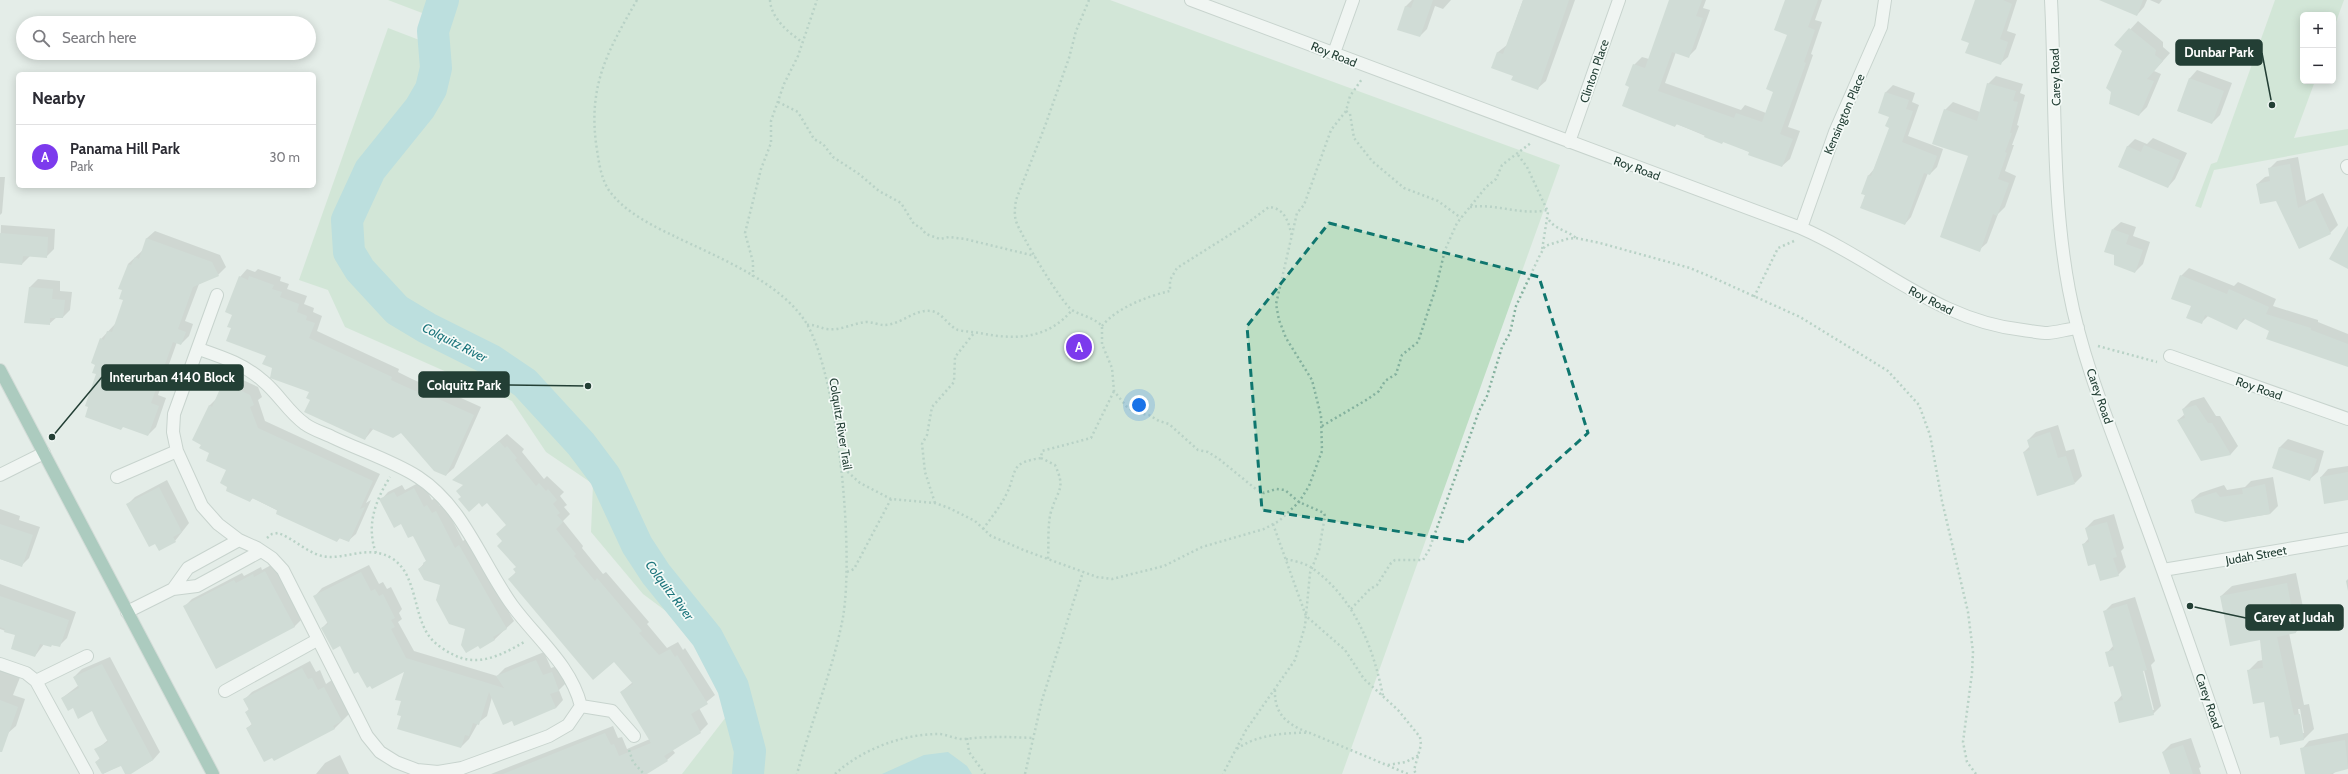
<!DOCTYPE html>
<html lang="en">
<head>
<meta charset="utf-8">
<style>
  :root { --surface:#fff; --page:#f7f7f7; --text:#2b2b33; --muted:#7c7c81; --line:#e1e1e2; --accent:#7c3aed }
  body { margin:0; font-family:Cabin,sans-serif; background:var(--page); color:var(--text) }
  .controls { position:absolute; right:12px; top:12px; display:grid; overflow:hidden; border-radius:6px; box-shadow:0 2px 10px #0003 }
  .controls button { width:36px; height:36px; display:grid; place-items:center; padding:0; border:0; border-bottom:1px solid var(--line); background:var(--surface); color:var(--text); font:20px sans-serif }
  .you { position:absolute; left:1139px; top:405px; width:14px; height:14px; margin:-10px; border:3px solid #fff; border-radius:50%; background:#1a73e8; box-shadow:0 0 0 6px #1a73e833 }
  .badge { display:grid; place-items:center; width:26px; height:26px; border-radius:50%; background:var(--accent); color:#fff; font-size:13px; font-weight:700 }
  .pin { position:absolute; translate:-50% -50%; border:2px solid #fff; box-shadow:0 1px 4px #0006 }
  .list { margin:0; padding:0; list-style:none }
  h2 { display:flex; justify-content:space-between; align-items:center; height:52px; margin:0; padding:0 16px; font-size:17px }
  h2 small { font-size:13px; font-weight:400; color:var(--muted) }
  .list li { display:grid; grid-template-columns:26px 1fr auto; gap:12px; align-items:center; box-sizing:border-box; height:64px; padding:0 16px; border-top:1px solid var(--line) }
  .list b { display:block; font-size:15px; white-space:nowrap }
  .list p { margin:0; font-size:13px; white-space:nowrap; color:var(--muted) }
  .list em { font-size:13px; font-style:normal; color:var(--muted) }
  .icon { flex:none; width:22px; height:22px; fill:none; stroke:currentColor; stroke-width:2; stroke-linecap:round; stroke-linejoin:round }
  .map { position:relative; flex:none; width:2348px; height:774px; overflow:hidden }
  .search { position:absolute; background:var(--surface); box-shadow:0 2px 10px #0003; left:16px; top:16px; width:300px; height:44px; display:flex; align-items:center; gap:10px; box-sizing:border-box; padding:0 14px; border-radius:22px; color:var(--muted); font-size:15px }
  .panel { position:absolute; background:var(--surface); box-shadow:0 2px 10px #0003; left:16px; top:72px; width:300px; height:116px; border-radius:6px }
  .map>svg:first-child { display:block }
  .green { fill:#bddec3 }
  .water { fill:#8cced2 }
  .shadow { fill:#0003; fill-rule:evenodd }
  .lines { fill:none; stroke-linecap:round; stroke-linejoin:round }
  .river { stroke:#8cced2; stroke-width:32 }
  .building { fill:#b9c8c1 }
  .minor-casing { stroke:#a6b5af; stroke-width:14 }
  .major-casing { stroke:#c1c9c6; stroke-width:14 }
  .path { stroke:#84b19e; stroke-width:2.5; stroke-dasharray:2 3; stroke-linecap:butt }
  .minor { stroke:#fff; stroke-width:12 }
  .major { stroke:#68a38e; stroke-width:12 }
  .marked { fill:none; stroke:#0f766e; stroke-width:3; stroke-dasharray:8 5; stroke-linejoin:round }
  .labels { text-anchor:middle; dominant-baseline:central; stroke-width:3.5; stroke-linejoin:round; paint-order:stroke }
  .street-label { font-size:12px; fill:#233f35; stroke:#f4faf7 }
  .water-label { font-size:13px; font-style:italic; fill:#1c757c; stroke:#f4faf7 }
  .leader { fill:none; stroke:#233f35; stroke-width:1.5 }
  .callout-dot { fill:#233f35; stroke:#f4faf7; stroke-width:1.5 }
  .callout { fill:#233f35; stroke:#233f35; stroke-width:1.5 }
  .callout-label { font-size:13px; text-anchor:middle; font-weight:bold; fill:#fff }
</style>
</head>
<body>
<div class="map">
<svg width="2348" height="774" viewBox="0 0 2348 774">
  <rect width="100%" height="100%" fill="#e4ede8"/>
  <path class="green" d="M388,0H1110L1560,165L1342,774H682L736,704L690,629L643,594L591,532L593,484L546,452L512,401L345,327L328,290L299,280L388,28L435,46L434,35L438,19Z
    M2275,0H2344L2333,30V15H2303V81H2315L2294,138L2348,129V145L2214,170L2201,208L2195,206L2211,164L2217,162Z"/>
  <path class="water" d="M948,752L967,766L972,774H882L924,755Z"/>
  <path class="shadow" d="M1412,0H1451L1443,9L1435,6L1427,29L1420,36L1398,29L1406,6Z
    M1523,0H1575L1546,81L1538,88L1514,75L1493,68L1498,52L1507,45Z
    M1670,0H1706L1703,8L1710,10L1696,49L1688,57L1676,52L1665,83L1741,110L1745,105L1766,113L1774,91L1788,34L1786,0H1822L1815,20L1822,22L1811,54L1813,55L1788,127L1800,131L1790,159L1782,166L1724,141L1722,143L1677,124L1675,126L1630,86L1634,65L1642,57L1649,59Z
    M1978,0H2017L2007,31L2016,34L2008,57L2000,64L1970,42Z
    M2115,0H2147L2144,7L2137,15Z
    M2150,0H2162L2159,4Z
    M2138,21L2163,42V47L2170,53L2154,71L2161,74L2147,107L2139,115L2112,92L2123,51L2116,45Z
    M2197,70L2232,83L2220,115L2212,123L2178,111L2190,78Z
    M1996,76L2023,84L2020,93L2025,95L2017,125L2019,126L2012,145H2014L2005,171L2016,176L2005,207L1998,214L1987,243L1979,250L1969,156L1945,110L1953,102L1980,112L1988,84Z
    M1893,85L1915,93L1912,102L1919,105L1908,136L1943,149L1937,167L1930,174L1928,173L1911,217L1905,224L1862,193L1869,175L1874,169L1890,127V116L1879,112L1886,92Z
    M2153,138L2187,153L2175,179L2168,187L2127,147L2135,139L2147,144Z
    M2298,157L2306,201L2323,193L2338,225L2330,233L2299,248L2277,200L2257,184L2265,177L2270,176L2269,169L2277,161Z
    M0,177H5L2,213L0,215Z
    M2121,222L2136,227L2133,236L2150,242L2143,264L2135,272L2113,229Z
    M1,225L55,229L54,249L46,257L30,256L22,264L0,262Z
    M155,231L220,255L226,267L218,275L199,284L185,321L193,324L189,336L181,344L177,342L158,395L166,398L156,427L148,435L124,426L97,374L96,364L101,339L116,323L125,300L128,264L143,250L147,238Z
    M2189,268L2234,286L2238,282L2276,299L2273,306L2318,320V322L2348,334V366L2246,318L2237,328L2209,315L2201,323L2192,306L2181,276Z
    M247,269L255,272L258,269L281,277L280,281L289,284L287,289L307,296L304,304L314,308L313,312L322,316L317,331L399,369L398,372L412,379L428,386L430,384L481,407L454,468L446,475L401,431L374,428L365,439L311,399L310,391L274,367L267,355L232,328L240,277Z
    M38,279L60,281V291L72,292L70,310L63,317H57L49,324L25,322L30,287Z
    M232,375L258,387L262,397L258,400L265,421L380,474L366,503L371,500L356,534L348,541L340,538L337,541L253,498L250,501L229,487L227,470L211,453L209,406L216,399L224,383Z
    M2204,397L2216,416H2220L2238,446L2231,454L2202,460L2178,420L2185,414L2183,409L2191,401Z
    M2058,425L2066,451L2074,449L2082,476L2075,483L2024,452L2030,446L2028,440L2036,432Z
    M507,434L524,449L522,452L544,479L547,476L564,492L560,496L567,505L564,507L570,514L563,521L583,546L582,548L603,574L606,572L649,622L647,624L667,648L678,642L683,650L685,648L715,695L699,708L708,724L700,732L672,749L675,753L667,760L645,774H491L613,726L618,738L622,737L627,749L650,739L621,692L633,682L614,661L509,579L516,572L517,567L504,541L507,524L487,501L479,502L462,497L464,484L454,480Z
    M2288,439L2324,451L2318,472L2310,479L2273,468L2280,447Z
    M2348,466V499L2321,477L2328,469Z
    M2273,477L2278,506L2270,514L2225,521L2192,500L2200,493L2224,485L2227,490L2245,487L2251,481Z
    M167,480L189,523L175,541L128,504L135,497Z
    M422,481L432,500L435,498L440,506L444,504L463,541L467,538L514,621L494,640L467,628L441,584L419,569L427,560L413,535L381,500L388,492L402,485L405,490Z
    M0,509L20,516L19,520L40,527L29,558L21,566L0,559Z
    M2114,514L2124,548L2121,551L2126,567L2118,575L2096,562L2083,545L2089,538L2086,528L2094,520Z
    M273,564L302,619L294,627L184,607L192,599L242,573L244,576L261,567L262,570Z
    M369,565L379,584L383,582L387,589L391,587L402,609L399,613L402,619L398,622L414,651L497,676L505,668L544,652L551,668L560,665L567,682L559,690L563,700L556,708L513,720L492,697L487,716L478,723L469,739L461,747L403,715L405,670L359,671L340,645L322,628L328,622L315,596L322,588Z
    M2296,573L2306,622L2296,632L2289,633L2304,705L2309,704L2314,729L2304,739L2281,744L2265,701L2248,671L2258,661L2263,660L2261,639L2221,596L2232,586ZM2298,709H2300L2304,733H2302Z
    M2348,579V591L2346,581Z
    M0,584L76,612L67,638L59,646L44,644L35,656L17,635L0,629Z
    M2135,597L2155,661L2151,665L2161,706L2153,714L2115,703L2122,695L2114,665L2107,653L2114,645L2104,612L2112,604ZM2141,666H2143L2154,710H2151Z
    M110,657L160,752L153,760L129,774H126L121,765L103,774L96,762L100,758L96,750L108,740L92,710L73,707L62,698L79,685L74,677L82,669Z
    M310,661L316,672L320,670L326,684L332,680L350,713L334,729L247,728L252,724L246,712L249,709L244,700L252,692Z
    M0,668L21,675L13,695L25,699L16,726L8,733L0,731Z
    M2348,733V768L2337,770L2333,774H2311L2302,749L2309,741Z
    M2191,738L2201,767L2199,768L2201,774H2171L2163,752L2171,744Z
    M340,755L349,774H316L325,763Z"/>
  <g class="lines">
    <path class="river" d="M443,0L433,31L436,68L431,89L420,108L370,170L347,220L349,252L360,270L397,310L427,328L491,360L525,383L581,444L605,476L637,545L656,574L707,637L733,687L750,751L748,774"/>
  </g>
  <path class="building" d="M1414,0H1433L1420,37L1397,30L1405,6L1411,8Z
    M1523,0H1569L1538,90L1511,80L1513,76L1491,68L1497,52L1503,54Z
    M1669,0H1702L1696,16L1703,18L1689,58L1672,52L1658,91L1734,118L1736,113L1762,122L1773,92L1766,89L1787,35L1774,30L1785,0H1818L1808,27L1815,30L1804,62L1806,63L1780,134L1793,139L1782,167L1748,155L1749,152L1723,142L1722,144L1704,137L1705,135L1676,124L1675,127L1622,106L1629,87L1625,85L1633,64L1645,68Z
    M1975,0H2003L2012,4L2000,39L2008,42L2001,65L1965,53L1969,43L1961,40Z
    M2099,0H2143L2137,16Z
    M2129,28L2156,50L2155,55L2163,61L2147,79L2154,81L2139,116L2109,104L2111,92L2106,88L2122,51L2114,45Z
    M2189,78L2224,91L2212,124L2177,111Z
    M1987,83L2016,91L2013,101L2018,102L2010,133H2012L2005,152L2007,153L1998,179L2009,183L1997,216L1993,214L1980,252L1940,237L1968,156L1932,144L1944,109L1977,121Z
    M1885,92L1909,100L1906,109L1913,111L1902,142L1937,156L1930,175L1924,173L1905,225L1860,208L1865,195L1861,194L1868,175L1871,176L1889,128L1885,126L1889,117L1878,113Z
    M2144,145L2180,160L2168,188L2118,167L2127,146L2141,152Z
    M2290,164L2298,208L2315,200L2331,234L2299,249L2276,201L2260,204L2256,184L2270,181L2268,168Z
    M2348,226V269L2329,259Z
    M2112,229L2129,235L2126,244L2143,250L2135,273L2114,265V255L2104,252Z
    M0,233L48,237L47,258L23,256L22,265L0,263Z
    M146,238L212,262L219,276L193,287L178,329L186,332L181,345L173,342L151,403L159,406L148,436L123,427L121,430L85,417L88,407L85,406L96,374L92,373L95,365L91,363L100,338L104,340L107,331L112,332L123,300L119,299L122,290L118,289L128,264L131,265L135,257L139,259Z
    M2180,275L2227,294L2229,289L2269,307L2266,314L2311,328V330L2348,344V367L2266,339L2269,331L2243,318L2237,330L2205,315L2202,324L2186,318L2191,306L2171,299Z
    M239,276L248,280L249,276L274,285L272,289L282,292L280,297L299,304L297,312L307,316L306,320L315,323L309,338L392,377L391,380L404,386L420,393L421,391L474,415L446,476L434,471L401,433L393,438L370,428L365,440L304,412L310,400L306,398L309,392L270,378L272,368L262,364L266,356L226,341L231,328L227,327L232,315L225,312Z
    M29,287L53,289L52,299L65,300L63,318H50V325L24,323Z
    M223,382L250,395L254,405L250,407L258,428L373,481L360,509L365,507L349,542L339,538L337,542L276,514L277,510L252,498L250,502L226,491L227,487L220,483L226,470L206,461L209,453L199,448L201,445L192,440L209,405L212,407Z
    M2196,405L2208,423H2212L2231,455L2201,461L2177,420L2185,418L2182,409Z
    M2050,432L2058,458L2066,456L2075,484L2037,496L2023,452L2030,450L2027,440Z
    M499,441L505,448L507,446L517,458L515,460L536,486L539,483L546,491L548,489L557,500L553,504L560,513L557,515L563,522L556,529L576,554L574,556L595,581L597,578L642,631L639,633L659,655L670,649L675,657L677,655L708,704L691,714L701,733L664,756L668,761L647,774H503L605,733L611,745L614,744L619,756L651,743L620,692L633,684L614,662L593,680L508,579L516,573L513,569L516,567L497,546L502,541L496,534L506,525L487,503L482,507L479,503L469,512L458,499L461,497L456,491L463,485L452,480Z
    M2279,447L2317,459L2310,481L2272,468Z
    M2348,472V500L2324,504L2320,477Z
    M2265,484L2270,514L2225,522L2195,513L2191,500L2216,492L2220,497L2243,494L2242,489Z
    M159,487L182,532L173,537L176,542L159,551L155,544L149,547L126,504Z
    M414,488L424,507L427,505L432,513L436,511L455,548L459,545L507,629L493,637L495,640L480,649L478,646L466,653L461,645L465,629L449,624L436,600L440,585L424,580L418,569L424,565L423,563L426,561L413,536L408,538L401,524L394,528L379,499L394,492L397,497Z
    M2107,522L2117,557L2113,558L2119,576L2100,581L2095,564L2088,566L2082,544L2089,542L2085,528Z
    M0,524L33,535L22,567L0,559Z
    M265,571L295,627L216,669L183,606L234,580L236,583L253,574L254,577Z
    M361,572L371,591L375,589L379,596L383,594L395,618L391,620L395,627L391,629L406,658L504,688L496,676L536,660L543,675L552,672L559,691L550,694L556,708L514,726L512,721L503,725L489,692L479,725L473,723L469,736L465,735L461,748L397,729L401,716L397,715L401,701L395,700L404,672L372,689L370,686L367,688L358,672L354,674L340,646L333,650L321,628L328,624L313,596Z
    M2287,583L2296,633L2277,637L2294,715L2300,714L2304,740L2280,745L2279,736L2270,738L2264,702L2253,704L2247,670L2263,668L2260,640L2230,646L2220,596Z
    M0,596L69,620L60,647L52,645L51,647L40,644L35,657L11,649L15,635L4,632L5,629L0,627Z
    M2127,604L2147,670L2143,671L2154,715L2119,723L2114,702L2123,700L2113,666L2109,667L2105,652L2114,650L2103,611Z
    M102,664L153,760L131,774H125L121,766L102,774L95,762L100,759L94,749L108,742L98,724L92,711L78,719L73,708L68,711L61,698L79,688L73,677Z
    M302,668L308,679L312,678L318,690L324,687L342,721L333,726L335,729L274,761L272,758L264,762L246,728L252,725L245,712L249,710L243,699Z
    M0,700L18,707L2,752H0Z
    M2345,740L2348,769L2329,774H2305L2300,748Z
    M2183,745L2193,774H2170L2162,752Z"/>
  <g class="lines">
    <defs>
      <path id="minor" d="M1191,0L1801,228C1878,261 1937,321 2023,330C2031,331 2040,333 2048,333C2058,332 2068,329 2078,328
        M2051,0C2056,96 2051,195 2069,290C2083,365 2114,436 2140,508C2173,596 2203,685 2234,774
        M1334,53L1353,0
        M1569,142L1619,0
        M2347,166L2348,168
        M1801,228L1835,132L1881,27L1885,0
        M217,295L174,414L173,432L177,451L202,506L218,524L239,540L257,548L272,558L283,570L367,736L380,752L396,762L417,770L438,772L462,768L549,736L568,725L581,706
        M199,349C222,357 244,364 263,381C279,394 288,412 305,424C313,430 324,433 332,437C359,450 393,461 418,477C464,507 481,562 512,605C536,638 571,665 581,706
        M2170,356L2348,419
        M0,475L44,453
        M117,477L177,451
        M2163,570L2348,539
        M173,589L188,568L239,540
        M127,612L173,589L197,586L261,551
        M0,664L26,673L36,681L87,774
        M36,681L87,656
        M225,691L317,640
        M581,706L612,711L634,736"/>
      <path id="major" d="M0,370L213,774"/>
    </defs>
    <use href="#minor" class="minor-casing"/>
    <use href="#major" class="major-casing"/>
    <path class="path" d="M637,0C607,52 587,87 597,150C599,163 601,177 608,189C623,211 651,225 674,236C717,257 784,283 808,326C839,383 854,553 843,617C833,671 811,721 797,774
      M770,0C771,18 788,32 802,42
      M1089,0L1076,31L1069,58L1045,126L1016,200C1015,207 1014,214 1016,221C1020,234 1062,304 1072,310C1082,316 1093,317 1102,326V344L1112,368L1114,391L1126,406L1134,412L1149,415L1159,421L1169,424L1198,450L1208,452L1219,459L1257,490L1264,493L1276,489L1285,490L1299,502L1324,513L1325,516L1319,550L1310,573L1305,626L1295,660L1246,730L1223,774
      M778,102L798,112L814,139L823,144L833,157L859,174L879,191L901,203L914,224L921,228L926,234L940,239L949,237L965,239L1035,256
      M1346,111L1350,114L1354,138L1372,161L1404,188L1438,201L1461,218
      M1518,155L1527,167L1548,212L1542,250
      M1470,207C1496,203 1522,216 1547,210
      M1549,220C1556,230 1567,230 1576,238
      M753,277V262L745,233L761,169L771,143V121L784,84L798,56L817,0
      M1754,297L1778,248L1794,241
      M807,325C815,324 819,328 827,329C840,331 854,323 866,322C873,322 879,325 884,325C901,325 914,309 931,311C942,312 948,326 958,330C967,332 976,332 985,334C1018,340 1049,338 1072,310
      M1102,326C1116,308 1148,296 1170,291V280L1177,268L1242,227L1269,207C1285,208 1289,223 1292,237
      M2098,346L2157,362
      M1322,426L1368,399L1379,391L1385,381L1396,374L1402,355L1418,342L1436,287L1445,250L1457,223L1486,187L1496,179L1502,165L1532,142
      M1041,458L1055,465C1066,489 1058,489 1052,509C1047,521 1049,545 1048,559
      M840,465L860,483L891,499L935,503L949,508L975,521L991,536L1026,551L1097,577L1112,579L1164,566L1202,547L1264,529L1279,521L1299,502L1309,486L1322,451L1321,416L1312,380L1286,338L1279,320L1276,304L1297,213L1304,205L1331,130L1346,111L1350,96L1362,79
      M935,503L925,472L922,444L927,435L932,407L954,382L955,357L974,333
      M1273,524L1306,616L1345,650L1364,679L1398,710L1420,737L1421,745L1414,770L1416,774
      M983,529C991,518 1000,507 1006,495C1018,471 1008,463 1041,458L1042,451L1091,438L1114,391
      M267,538L272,534L278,533C293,538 306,552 322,556C346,561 368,543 393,559C417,575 413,614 429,636C435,644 444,650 452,654C477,668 502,655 524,642
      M376,553C366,526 375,501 390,477
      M1286,559C1294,561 1305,563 1312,568C1354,598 1373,646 1383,696
      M847,572L854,569L891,499
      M1351,609L1370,589L1377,585L1391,563L1395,560H1423L1429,550L1479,411L1487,396L1502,347L1510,333L1516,306L1539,257L1545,246L1567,239L1576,238L1600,243L1690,268L1716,279L1800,317L1888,371L1919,405L1930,435L1942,501L1968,612L1973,652L1972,673L1963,742L1967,762L1976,774
      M1275,690C1274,714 1287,724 1307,732
      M967,738L969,752L985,774
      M1237,749C1255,735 1288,732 1310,733L1408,774
      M629,750L633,762L644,774
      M1388,765L1406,762L1419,755
      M835,774C861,750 902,734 938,734C947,734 956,740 965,739C988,736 1010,737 1034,738
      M1025,774L1042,700L1083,572"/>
    <use href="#minor" class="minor"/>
    <use href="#major" class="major"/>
  </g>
  <path d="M0 0H2348V774H0ZM1329,223L1539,277L1588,433L1466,542L1262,510L1247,326Z" fill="#e4ede8" fill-opacity=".55" fill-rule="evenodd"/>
  <path class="marked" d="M1329,223L1539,277L1588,433L1466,542L1262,510L1247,326Z"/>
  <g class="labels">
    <g class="street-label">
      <text transform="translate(1334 54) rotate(22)">Roy Road</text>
      <text transform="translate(1594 71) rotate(-71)">Clinton Place</text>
      <text transform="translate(2055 77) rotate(-92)">Carey Road</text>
      <text transform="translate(1844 114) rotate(-67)">Kensington Place</text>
      <text transform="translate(1637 168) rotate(20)">Roy Road</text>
      <text transform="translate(1931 300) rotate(27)">Roy Road</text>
      <text transform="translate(2259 388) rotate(19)">Roy Road</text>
      <text transform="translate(2100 396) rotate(71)">Carey Road</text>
      <text transform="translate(841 424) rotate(81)">Colquitz River Trail</text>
      <text transform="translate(2256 555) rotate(-10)">Judah Street</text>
      <text transform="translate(2209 701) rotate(71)">Carey Road</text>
    </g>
    <g class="water-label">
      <text transform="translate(455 342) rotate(27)">Colquitz River</text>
      <text transform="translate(670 590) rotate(53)">Colquitz River</text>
    </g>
  </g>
  <path class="leader" d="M2272 105L2262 53M52 437L102 377M588 386L509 385M2190 606L2246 618"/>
  <g class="callout-dot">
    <circle cx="2272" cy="105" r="4"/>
    <circle cx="52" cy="437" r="4"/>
    <circle cx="588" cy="386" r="4"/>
    <circle cx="2190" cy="606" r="4"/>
  </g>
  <g class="callout">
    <rect x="2176" y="40" width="86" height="25" rx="4"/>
    <rect x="102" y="365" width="141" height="25" rx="4"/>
    <rect x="419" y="372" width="90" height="25" rx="4"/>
    <rect x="2246" y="605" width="97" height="25" rx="4"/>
  </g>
  <g class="callout-label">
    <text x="2219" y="57">Dunbar Park</text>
    <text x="172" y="382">Interurban 4140 Block</text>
    <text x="464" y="390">Colquitz Park</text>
    <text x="2294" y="622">Carey at Judah</text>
  </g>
</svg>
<div class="controls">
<button>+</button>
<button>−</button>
</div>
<div class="you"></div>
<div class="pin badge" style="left:1079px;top:347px">A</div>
<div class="search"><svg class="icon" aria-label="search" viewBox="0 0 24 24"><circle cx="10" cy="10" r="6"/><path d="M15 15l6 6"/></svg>Search here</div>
<section class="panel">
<h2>Nearby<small></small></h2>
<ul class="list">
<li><span class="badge">A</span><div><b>Panama Hill Park</b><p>Park</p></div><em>30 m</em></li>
</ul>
</section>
</div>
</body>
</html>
